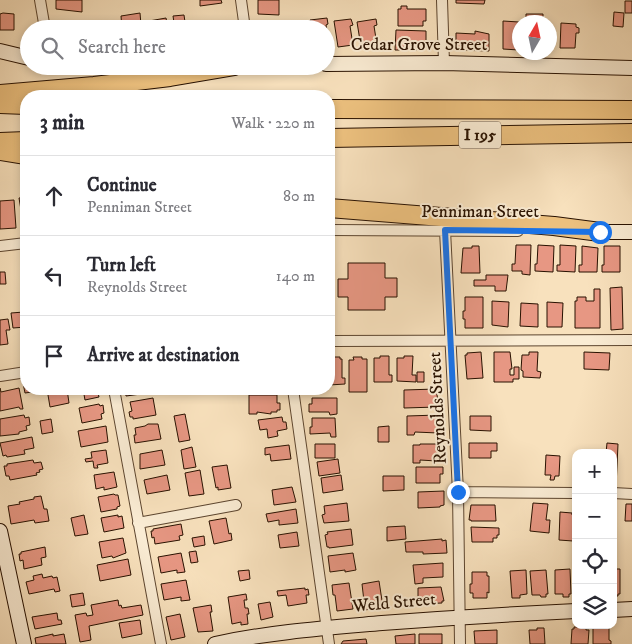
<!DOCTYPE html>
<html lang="en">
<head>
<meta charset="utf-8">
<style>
  :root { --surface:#fff; --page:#f2f2f3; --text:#2b2b33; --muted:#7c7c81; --line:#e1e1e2 }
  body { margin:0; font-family:"IM FELL DW Pica",serif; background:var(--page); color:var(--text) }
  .controls { position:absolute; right:15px; bottom:15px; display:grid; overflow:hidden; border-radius:10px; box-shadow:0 2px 8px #0003 }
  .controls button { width:45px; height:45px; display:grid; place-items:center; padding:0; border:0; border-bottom:1px solid var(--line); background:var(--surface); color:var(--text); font:25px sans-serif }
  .compass { position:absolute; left:512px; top:15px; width:45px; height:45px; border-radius:50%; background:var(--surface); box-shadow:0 2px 8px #0003; rotate:9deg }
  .stop { position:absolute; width:15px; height:15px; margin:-11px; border:4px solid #1a73e8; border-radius:50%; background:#fff }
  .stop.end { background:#1a73e8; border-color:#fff; box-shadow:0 1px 5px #0008 }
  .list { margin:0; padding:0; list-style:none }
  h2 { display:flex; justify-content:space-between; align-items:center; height:65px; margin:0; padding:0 20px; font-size:21px }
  h2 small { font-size:16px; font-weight:400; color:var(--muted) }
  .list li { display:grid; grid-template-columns:32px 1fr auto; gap:15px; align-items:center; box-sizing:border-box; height:80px; padding:0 20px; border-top:1px solid var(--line) }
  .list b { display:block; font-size:19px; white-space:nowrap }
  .list p { margin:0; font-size:16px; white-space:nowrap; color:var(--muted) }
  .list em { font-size:16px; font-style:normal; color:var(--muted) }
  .icon { flex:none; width:28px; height:28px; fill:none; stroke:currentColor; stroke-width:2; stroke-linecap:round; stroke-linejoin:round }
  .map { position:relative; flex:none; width:632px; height:644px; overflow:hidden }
  .search { position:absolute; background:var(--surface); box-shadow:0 2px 8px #0003; left:20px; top:20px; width:315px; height:55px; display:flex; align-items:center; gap:12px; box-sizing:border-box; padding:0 18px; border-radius:28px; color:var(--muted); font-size:19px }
  .panel { position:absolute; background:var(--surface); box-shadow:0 2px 8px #0003; left:20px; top:90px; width:315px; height:305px; border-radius:20px }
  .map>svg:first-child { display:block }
  .building { fill:#e79783; stroke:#281100 }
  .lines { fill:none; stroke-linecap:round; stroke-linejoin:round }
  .street-casing { stroke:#5c452f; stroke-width:12 }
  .secondary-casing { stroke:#281100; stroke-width:16 }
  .highway-casing { stroke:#281100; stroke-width:20 }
  .street { stroke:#faecd4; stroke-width:10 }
  .secondary { stroke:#faecd4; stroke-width:14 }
  .highway { stroke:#ecc07e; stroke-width:18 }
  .route { stroke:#1a73e8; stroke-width:6 }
  .labels { text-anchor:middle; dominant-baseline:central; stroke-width:4; stroke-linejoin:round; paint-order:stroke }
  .shield { fill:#faecd4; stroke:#675340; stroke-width:1 }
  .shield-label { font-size:16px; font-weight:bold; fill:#281100 }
  .street-label { font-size:18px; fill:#281100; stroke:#faecd4 }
</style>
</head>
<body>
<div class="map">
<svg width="632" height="644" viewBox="0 0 632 644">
  <rect width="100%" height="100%" fill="#f8e1bd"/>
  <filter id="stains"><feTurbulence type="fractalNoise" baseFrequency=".004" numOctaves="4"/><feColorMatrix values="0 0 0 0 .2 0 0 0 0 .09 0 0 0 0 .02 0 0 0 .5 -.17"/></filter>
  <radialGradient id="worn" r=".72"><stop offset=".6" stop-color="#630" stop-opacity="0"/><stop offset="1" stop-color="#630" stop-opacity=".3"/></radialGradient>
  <path class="building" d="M56,0H82V12L56,9Z
    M200,0H221L222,3L200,6Z
    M258,0H279V15L258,14Z
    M456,0H485L484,4L456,3Z
    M625,1H632V13H625Z
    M401,6H407V9H426V21H423V26H398V9H401Z
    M614,12L624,13L623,27L613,26Z
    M3,13L14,14V30H0V14Z
    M140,13L141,25L138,26L139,29H122L121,16Z
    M526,14H543V22H526Z
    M184,15L186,29H175L173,16Z
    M166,18L168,28L150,29L149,21Z
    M327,18L328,24L326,25L329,44L326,45V29H311L310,20Z
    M351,19L353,25L350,26L353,45L338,47L334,21Z
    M376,19L377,25L374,26L377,45L361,47L357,22Z
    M503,21L519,22V50L503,49Z
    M261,22H275V29H261Z
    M63,23L98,24V29H63Z
    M561,23L576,24V27L579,28V33H576L575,48H560Z
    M396,30L426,31V48H417V50L403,47V50H395Z
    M475,31L489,34V51L456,50V33L475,34Z
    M26,197V227L24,228L19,198Z
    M14,200L16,228L0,229V201Z
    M516,245H531L530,275L522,274V271H512V264H515Z
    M538,245L554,246L553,272L535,271V264H537Z
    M560,245L576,246L575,272L557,271V265H560Z
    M472,246H479L480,273H461L463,248H472Z
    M582,246L598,248L597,272H579V265H582Z
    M604,246H620V272H602V265H604Z
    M348,263H385V278H397V297H385V310H348V297H338V279H348Z
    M0,272H5L6,284H0Z
    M486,275H508L506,291H495V286H474V280H486Z
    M622,287L623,329L611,330L610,288Z
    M594,289H600V328H575V301H577V297H586V301H594Z
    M465,297H483V328H465V319H463V311H465Z
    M492,301L509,302L508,327L492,325Z
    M547,302L563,303L562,327H547Z
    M521,303L538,304V327L520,326Z
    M24,312L26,327L13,328L11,313Z
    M8,319L10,330H6L8,344L0,345V320Z
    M481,352L483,378L467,379L465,355H467V353Z
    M494,352H510L512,369H510V375H514V367H519V379H513V382H494Z
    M529,352H538L537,371L541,372L540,378L523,377V371L521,370L522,355H529Z
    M584,352L610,353L609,370L584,369Z
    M380,356H389V375H392V382H374V358H380Z
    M404,356H413L412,375H416V382L397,381V358H404Z
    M333,357H340V359H342V378H345V384L329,385V359H333Z
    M353,357H362V359H367V392H349V360H354Z
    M417,372H424V382H417Z
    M23,383H26V389H45V390L25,393Z
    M0,388L1,392L19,388L23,409H20L19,407L0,411Z
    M47,389H67L69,403L50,407Z
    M83,389H97L99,397L85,400Z
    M125,389H140L141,394L126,396Z
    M182,389H201L202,391L183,394Z
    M436,389L438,401H437V407L404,408V390Z
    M249,395H277V403H280V410H277V412H271V414L257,412V414H249Z
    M153,398L156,415L133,419V417H130L129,412L132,411L130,402Z
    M312,398H337V414L330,415L329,412H309V404H312Z
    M99,404L100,406L103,405L104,413L101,414L102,419L82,423L79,408Z
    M185,414L190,440L179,442L174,416Z
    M24,415L25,418L29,417L30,425L26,426L27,430L19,432V434L0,436V419Z
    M438,415V424H441V431H438V433L415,432L414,435H407V416Z
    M470,416H491V431L470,430Z
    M282,417L283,422H286L287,429L277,431L278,436L268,438L267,429L260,430L258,420Z
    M312,418H335L336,437H331L330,433L310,434V427H312Z
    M51,419L53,432L42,434L40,421Z
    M148,424H158L161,439L135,443L134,435H136L135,428L145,426Z
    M106,426L108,442L81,447L78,431Z
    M389,426V442H378V427Z
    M32,437L34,448L24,450L25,454L7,457L6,455L3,456L0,443Z
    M469,443H497V451H491V458H469Z
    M607,443L618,444L616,487H613V453H606Z
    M315,444H335V458H315Z
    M420,444H438L439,459H437V461L420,460V463H413V445H420Z
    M289,445L291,459L271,461L270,454L265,455V448Z
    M192,447L196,467L184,469L181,450Z
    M106,450L108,463L97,465L98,468H94L93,461L86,462L85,459L92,458L91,452Z
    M162,450L165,465L140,469V454Z
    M546,455L560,456L559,476H555L554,480H550L551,475H545Z
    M338,459L340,473L319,476L317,462Z
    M33,460L34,463L41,462L43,469L39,470L40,472L36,473L37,475L10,480L9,476H6L4,466H7V464Z
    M227,465L231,488L218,490V487L216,488L212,467Z
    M416,467H443V474H440V483H416Z
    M200,470L204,494L189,496L185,473Z
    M114,472L117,487L104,490V487L96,489L94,475Z
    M167,475L170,490L147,494L144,480Z
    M341,475L343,490L323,493L321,478Z
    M383,476H404V490L383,491Z
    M292,487L296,502L274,505L272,490Z
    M444,491V505L440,506V507L418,508V492Z
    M114,494L115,495H118L120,506L117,507V509L101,512L98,497Z
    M41,496L44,509H47L49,521L35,523L34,520L11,524L8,506L20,504L19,502L34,499V497Z
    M347,503L349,521L324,523L322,515L325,514L324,506Z
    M533,503L548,504L546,520H550L549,533L530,531Z
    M626,504H632V521H625Z
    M471,505H495L496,521H471V520H469Z
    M296,509L298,523L279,525V520L268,522L266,514Z
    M560,512L572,513V515H574L573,541L559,540Z
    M84,515L88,534L75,536L71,518Z
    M118,515V517L122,516L124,528L104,532L101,518Z
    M226,518L229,534L231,533L232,540L214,544L209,521Z
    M181,524L183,535L179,536L180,540L155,544L154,537L152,538L151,531H153V529Z
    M405,526L406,539L387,541V527Z
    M471,527L499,528V535H497V538H493V542H472Z
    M351,529L353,545L329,548V547H327L325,535L328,534L327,532Z
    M297,532L299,546L280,548L278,535Z
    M204,536L205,545L194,547L192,538Z
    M123,538L126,553L113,558L112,556L102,558L99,542Z
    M442,539V541L446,540L447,553L423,554V552H406L405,542Z
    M45,547L46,557L41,558L42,565L24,569L23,560L20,561L19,554H21V552Z
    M196,551L198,562L191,563L189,552Z
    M181,553L185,572L177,573V570L161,573L158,557Z
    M353,553L356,570L345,572V570L330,572L328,556Z
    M128,559L131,575L100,581L97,565Z
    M443,563V577L423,578V583L415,584L413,565Z
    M570,569L571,594H569V597H563V594H555V570Z
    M613,569H620V594H618V596H613Z
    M249,570L250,579L240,581L238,571Z
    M526,570L527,594L520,595V598H512L510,571Z
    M546,570L548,594H546V597H541L540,595H532L530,571Z
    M472,572H487V576H489V593L487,592V598H473V593H470V584H472Z
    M42,574L43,578L52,576L53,578L57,577L60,591L55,592L54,589L29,594L26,582L34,580L33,576Z
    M186,580L190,600L181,601V597L164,600L161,584Z
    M379,581L383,607L365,610L362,584Z
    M349,583L353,609L337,611L335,595H333L332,585Z
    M441,587L444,601H442V603L418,604V588Z
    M305,588V590L308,589L309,595H306L307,603L288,606L286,595L278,596L277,591Z
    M83,593L85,605L72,607L70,595Z
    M246,594L247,600H244L245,608H248L249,614H247L248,624L241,625V622L232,624L228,597Z
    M118,600L119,606L121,605L122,608L141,605L143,615L89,626L91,640L80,642L75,615L86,613L87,616L93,615L91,605Z
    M270,602L273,617L261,620L258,604Z
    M211,605L212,612H210L213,631L198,632L193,608Z
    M57,613L58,620H61L62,624L35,629L32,617Z
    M180,614L185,637L171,640L166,617Z
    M140,620L142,634L122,638L119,623Z
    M593,625H609V640L611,641V644H593Z
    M574,627H586V630H589L588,644H571L572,629H574Z
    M537,628H544L545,644H530L529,630H537Z
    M497,630V644H475L474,631Z
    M53,634V636L64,634L66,644H36L35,638Z
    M415,634V644H396L395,636Z
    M419,634H442V644H419Z
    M366,639L367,644H341L343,641Z"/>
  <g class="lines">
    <defs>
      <path id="street" d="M40,0L45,29
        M241,0L245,29
        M442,0L444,63
        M329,230L518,231
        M445,230L458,492L460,644
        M0,246L26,243
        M329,341L632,340
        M0,376L26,372
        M114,389L161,644
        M293,389L329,644
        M458,492L576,493
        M613,493L632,494
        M138,523L236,505"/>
      <path id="secondary" d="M0,51L29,58
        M326,64L444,63L632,68
        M600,232H632
        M0,531L24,644
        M613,610L632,609
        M215,644C270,632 326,628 382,623C446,618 511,614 576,611"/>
      <path id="highway" d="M0,94L94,86L170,77L235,66
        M0,104L26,105
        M329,109L632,110
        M329,138L632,133
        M0,142L26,141
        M0,151L26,155
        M329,208L554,226L600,232"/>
    </defs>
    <use href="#street" class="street-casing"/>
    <use href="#secondary" class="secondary-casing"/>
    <use href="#highway" class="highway-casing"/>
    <use href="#street" class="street"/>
    <use href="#secondary" class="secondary"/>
    <use href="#highway" class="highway"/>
  </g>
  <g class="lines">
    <path class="route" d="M458,492L445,230L600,232"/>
  </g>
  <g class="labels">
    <rect class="shield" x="459" y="121.5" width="42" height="27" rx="4"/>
    <g class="shield-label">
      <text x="480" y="135">I 195</text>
    </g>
    <g class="street-label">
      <text x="419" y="45">Cedar Grove Street</text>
      <text x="480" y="212">Penniman Street</text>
      <text transform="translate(438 408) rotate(-93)">Reynolds Street</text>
      <text transform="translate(394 603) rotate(-5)">Weld Street</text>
    </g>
  </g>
  <rect width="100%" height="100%" filter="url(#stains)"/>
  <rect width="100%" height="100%" fill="url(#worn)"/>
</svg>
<div class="controls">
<button>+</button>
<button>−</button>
<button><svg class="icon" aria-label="locate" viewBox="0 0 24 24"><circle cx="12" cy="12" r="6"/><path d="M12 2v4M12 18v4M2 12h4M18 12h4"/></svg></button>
<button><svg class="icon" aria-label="layers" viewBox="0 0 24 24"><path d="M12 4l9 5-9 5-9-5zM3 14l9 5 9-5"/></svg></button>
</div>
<svg class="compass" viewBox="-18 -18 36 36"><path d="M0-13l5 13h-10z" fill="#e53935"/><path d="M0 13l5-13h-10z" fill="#7c7c81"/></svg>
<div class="stop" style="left:600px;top:232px"></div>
<div class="stop end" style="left:458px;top:492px"></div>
<div class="search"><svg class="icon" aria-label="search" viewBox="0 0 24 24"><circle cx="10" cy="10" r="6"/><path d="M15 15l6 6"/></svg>Search here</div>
<section class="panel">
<h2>3 min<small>Walk · 220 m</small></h2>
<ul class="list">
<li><svg class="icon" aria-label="ahead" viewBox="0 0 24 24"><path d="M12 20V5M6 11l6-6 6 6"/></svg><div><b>Continue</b><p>Penniman Street</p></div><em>80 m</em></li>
<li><svg class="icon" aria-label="left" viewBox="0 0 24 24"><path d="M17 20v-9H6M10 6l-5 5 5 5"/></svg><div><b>Turn left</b><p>Reynolds Street</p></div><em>140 m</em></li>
<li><svg class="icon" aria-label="arrive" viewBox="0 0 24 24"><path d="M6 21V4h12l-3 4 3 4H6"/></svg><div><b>Arrive at destination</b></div></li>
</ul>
</section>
</div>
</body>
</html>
